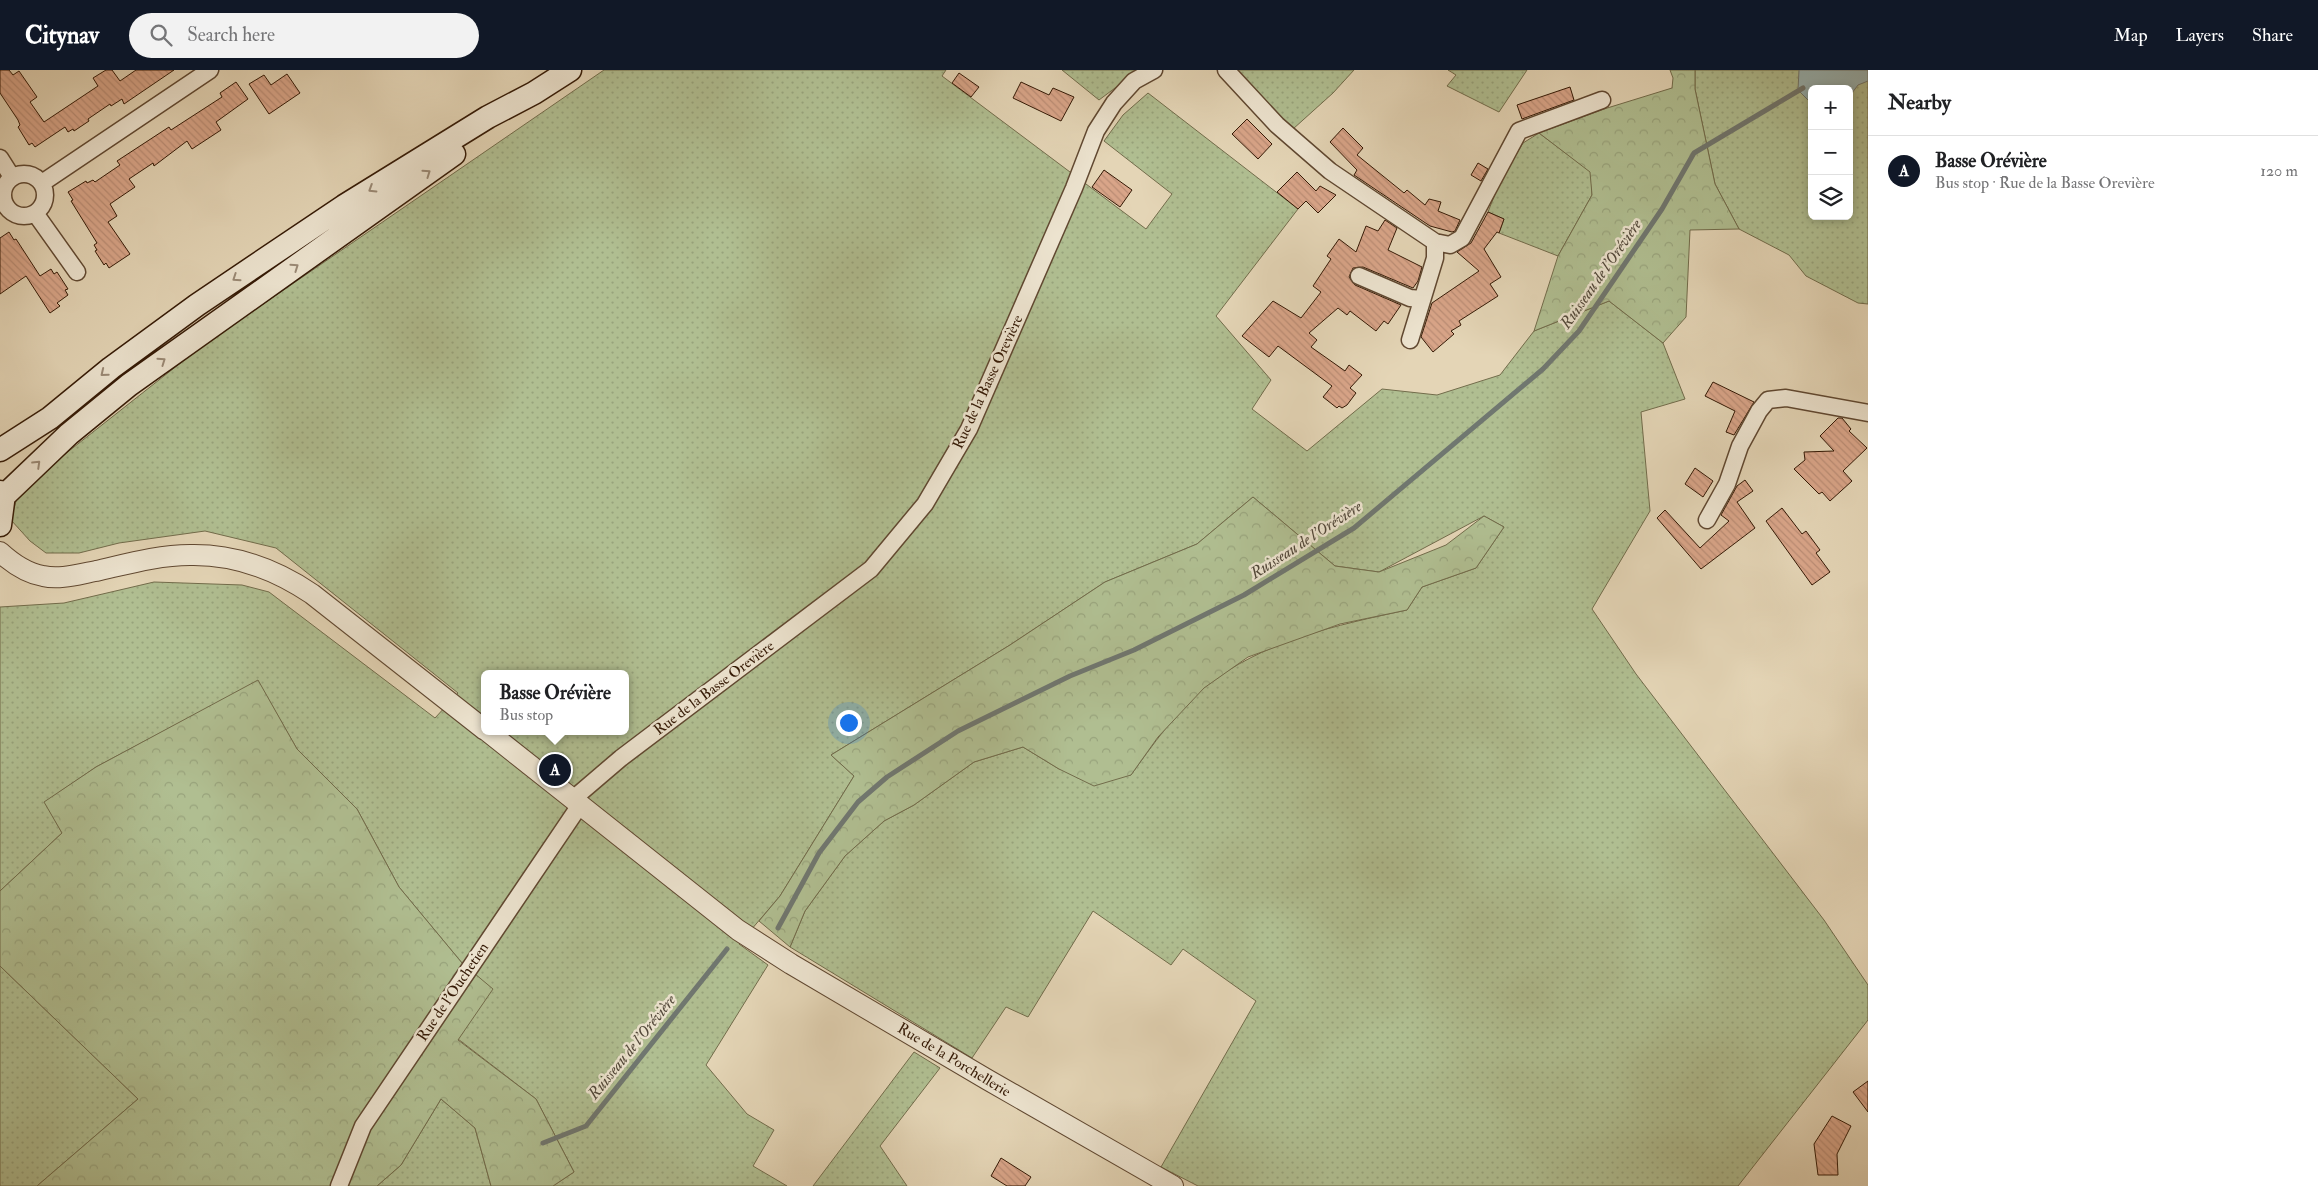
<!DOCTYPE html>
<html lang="en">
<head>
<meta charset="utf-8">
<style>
  :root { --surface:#fff; --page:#f2f2f2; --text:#202124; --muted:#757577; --line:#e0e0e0; --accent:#111827 }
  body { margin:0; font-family:"IM FELL Double Pica",serif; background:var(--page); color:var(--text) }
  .controls { position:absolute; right:15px; top:15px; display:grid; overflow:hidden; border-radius:8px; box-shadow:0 2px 8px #0003 }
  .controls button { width:45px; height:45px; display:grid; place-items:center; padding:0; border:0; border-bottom:1px solid var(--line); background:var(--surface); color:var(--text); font:25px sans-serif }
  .you { position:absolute; left:848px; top:652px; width:18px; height:18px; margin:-12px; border:4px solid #fff; border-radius:50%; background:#1a73e8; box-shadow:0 0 0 8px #1a73e833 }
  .badge { display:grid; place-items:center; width:32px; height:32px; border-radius:50%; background:var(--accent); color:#fff; font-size:16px; font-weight:700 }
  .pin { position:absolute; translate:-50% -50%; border:2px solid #fff; box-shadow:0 1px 5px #0006 }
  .popup { position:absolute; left:481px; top:600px; width:148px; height:65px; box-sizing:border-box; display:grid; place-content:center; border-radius:8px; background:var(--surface); filter:drop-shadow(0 1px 4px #0005); font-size:16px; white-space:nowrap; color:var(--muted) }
  .popup b { font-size:19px; color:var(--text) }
  .popup::after { content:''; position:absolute; left:50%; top:100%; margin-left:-10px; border:10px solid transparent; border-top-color:var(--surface) }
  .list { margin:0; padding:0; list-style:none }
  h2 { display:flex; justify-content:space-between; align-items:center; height:65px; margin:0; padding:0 20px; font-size:21px }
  h2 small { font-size:16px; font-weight:400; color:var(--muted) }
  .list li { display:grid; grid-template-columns:32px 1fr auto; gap:15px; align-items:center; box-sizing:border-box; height:70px; padding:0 20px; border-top:1px solid var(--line) }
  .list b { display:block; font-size:19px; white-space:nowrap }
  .list p { margin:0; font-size:16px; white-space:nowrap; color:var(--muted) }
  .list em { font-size:16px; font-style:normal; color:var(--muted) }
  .icon { flex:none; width:28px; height:28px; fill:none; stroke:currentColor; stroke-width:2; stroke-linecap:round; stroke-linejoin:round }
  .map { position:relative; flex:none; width:1868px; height:1116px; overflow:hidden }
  header { display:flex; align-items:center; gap:30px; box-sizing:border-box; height:70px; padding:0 25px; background:var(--accent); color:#fff }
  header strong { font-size:24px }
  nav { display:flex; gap:28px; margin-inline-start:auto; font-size:18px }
  .search { width:350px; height:45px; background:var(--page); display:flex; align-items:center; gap:12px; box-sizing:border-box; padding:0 18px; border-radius:28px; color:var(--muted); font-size:19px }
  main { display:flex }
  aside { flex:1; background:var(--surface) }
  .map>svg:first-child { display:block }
  .grass { fill:url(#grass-dots); stroke:#726c4b; fill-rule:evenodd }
  .forest { fill:url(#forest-crowns); stroke:#726c4b }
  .water { fill:#98b6b7; stroke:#707770 }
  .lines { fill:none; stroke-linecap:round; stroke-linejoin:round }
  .stream { stroke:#707770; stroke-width:5 }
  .building { fill:url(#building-back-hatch); stroke:#341905 }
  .minor-casing { stroke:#604831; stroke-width:19 }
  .tertiary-casing { stroke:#604831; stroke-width:22 }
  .secondary-casing { stroke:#341905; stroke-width:25 }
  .minor { stroke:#ede4d0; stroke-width:16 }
  .tertiary { stroke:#ede4d0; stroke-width:20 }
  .secondary { stroke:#ede4d0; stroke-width:22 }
  .oneway { stroke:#9a8975 }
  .labels { text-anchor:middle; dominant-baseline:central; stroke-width:5; stroke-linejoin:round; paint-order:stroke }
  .street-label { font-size:15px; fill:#341905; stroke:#ede4d0 }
  .water-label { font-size:16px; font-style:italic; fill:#52483a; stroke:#ede4d0 }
</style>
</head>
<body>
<header>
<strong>Citynav</strong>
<div class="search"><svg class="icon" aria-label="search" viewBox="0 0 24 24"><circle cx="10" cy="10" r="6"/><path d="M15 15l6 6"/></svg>Search here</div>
<nav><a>Map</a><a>Layers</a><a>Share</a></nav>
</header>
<main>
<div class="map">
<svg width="1868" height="1116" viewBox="0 0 1868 1116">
  <defs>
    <pattern id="grass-dots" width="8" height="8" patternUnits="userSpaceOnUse" patternTransform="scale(1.25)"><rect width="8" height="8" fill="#b0be91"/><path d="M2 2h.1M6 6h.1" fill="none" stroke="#98a37c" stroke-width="1.8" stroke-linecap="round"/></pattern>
    <pattern id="forest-crowns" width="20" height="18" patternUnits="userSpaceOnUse" patternTransform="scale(1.25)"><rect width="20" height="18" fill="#b0be91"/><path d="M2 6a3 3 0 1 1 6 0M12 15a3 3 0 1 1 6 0" fill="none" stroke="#98a37c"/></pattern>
    <pattern id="building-back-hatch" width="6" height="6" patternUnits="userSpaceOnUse" patternTransform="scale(1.25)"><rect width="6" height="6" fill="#d9a589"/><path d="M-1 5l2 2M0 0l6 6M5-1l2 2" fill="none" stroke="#bb8d75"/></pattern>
  </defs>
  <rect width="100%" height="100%" fill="#e4d5b6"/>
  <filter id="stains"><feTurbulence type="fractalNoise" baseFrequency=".004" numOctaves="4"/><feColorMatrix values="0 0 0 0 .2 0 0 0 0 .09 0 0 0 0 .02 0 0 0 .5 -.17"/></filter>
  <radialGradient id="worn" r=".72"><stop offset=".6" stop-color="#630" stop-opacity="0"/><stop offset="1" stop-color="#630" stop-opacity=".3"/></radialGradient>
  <path class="grass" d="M604,0H946L942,6L1146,159L1172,124L1104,71L1123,45L1148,23L1298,139L1216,246L1271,310L1252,339L1307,381L1382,319L1437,325L1500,305L1534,261L1609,231L1663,273L1685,329L1641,342L1650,441L1592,539L1636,604L1824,850L1868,915V950L1738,1116H1198L1161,1097L1256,931L1183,879L1171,895L1093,841L1028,947L1006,937L972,988L790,877L805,841L845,786L884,751L914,735L974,692L1023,677L1059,699L1131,705C1151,677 1178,639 1205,617C1262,571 1337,555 1407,540L1422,517L1476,498L1504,457L1484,446L1379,502L1335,496L1253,427L1197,474L1105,512L1010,575L831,685L854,706L780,826L739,874L768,895L706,995L747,1044L774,1060L753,1096L787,1116H553L574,1102L536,1029L458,969L492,919L462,893L399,817L357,739L297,679L258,611L96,697L45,732L62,763L0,821V537L64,533L154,512L242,515L269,522L435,648L458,623L276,478L205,461L119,473L79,483H46L30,471L11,450L16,431L36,407L202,276ZM485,604H625V661H485Z
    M1062,0H1139L1099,30Z
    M1236,0H1354L1333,23L1293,59Z
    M1448,0H1527L1499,42L1447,16L1456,5Z
    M1695,0H1868V234L1858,233L1806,206L1789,185L1739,159L1715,114L1695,19ZM1812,19H1849V146H1812Z
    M1539,63L1591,102L1592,125L1558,186L1499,163L1504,149L1488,142L1500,111L1523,73Z
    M0,896L138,1029L37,1116H0Z
    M914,982L940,998L880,1076L907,1116H813Z
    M441,1029L475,1058L491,1116H377L401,1095Z"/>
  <path class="forest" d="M1670,0H1695V19L1715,114L1739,159L1690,160L1686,247L1663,273L1609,231L1534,261L1558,186L1592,125L1590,102L1539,63L1604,39L1672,18L1673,8Z
    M1253,427L1335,496L1379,502L1446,475L1484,446L1504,457L1476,498L1422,517L1407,540L1340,554L1248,587L1204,618L1158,667L1131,705L1094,716L1059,699L1023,677L974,692L914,735L884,751L845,786L805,841L790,877L759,851L780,826L854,706L831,685L1010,575L1105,512L1197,474Z
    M258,610L297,679L357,739L399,817L462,893L493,919L458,970L536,1029L574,1102L553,1116H491L475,1058L441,1029L401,1095L377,1116H37L138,1029L0,896V821L62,763L44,732L96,697Z"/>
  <path class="water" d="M1799,0H1868V11L1858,15L1849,27V19H1812V34L1798,20Z"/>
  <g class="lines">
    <path class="stream" d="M778,858L819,783L858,732L887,707L958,661L1070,606L1134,580L1244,525L1354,458L1543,299L1579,261L1662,139L1694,83L1803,18
      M543,1073L586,1056L727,879"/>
  </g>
  <path class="building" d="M0,0H9L13,5L19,1L37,27L30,32L44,52L98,16L93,8L106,0H112L120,11L136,0H174L124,34L122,29L111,36L110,34L88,49L89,51L74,61L73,59L68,62L65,57L35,77L32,73L29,75L18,57L20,55L18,50L0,23Z
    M959,3L979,17L971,27L952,13Z
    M287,4L300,23L269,44L249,14L264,5L271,15Z
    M236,12L248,29L216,52L221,60L192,79L187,71L154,96L153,93L129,109L135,117L110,134L117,146L108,152L130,184L109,198L106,193L104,195L95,181L97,180L94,175L97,173L71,131L73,130L68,122L86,111L87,113L93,110L95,112L120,95L117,91L169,57L171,60L222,27L220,23Z
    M1021,12L1049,25L1053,18L1074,27L1061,51L1013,28Z
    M1570,17L1574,30L1522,49L1517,35Z
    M1247,49L1272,74L1258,89L1232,64Z
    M1343,58L1363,78L1357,85L1404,123L1407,120L1425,135L1429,129L1441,132L1438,141L1460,150L1455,161L1452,162L1430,156L1354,105L1357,100L1330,72Z
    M1478,93L1488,99L1481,111L1471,105Z
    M1104,100L1132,120L1120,137L1092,117Z
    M1297,102L1316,121L1320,116L1336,125L1318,143L1306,131L1298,139L1277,122Z
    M1488,142L1504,149L1499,163L1497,162L1484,179L1501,207L1490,214L1498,226L1459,251L1461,255L1451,261L1454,264L1433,282L1421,267L1432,233L1479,201L1457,182L1471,173Z
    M1385,150L1397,158L1388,180L1422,197L1418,211L1413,218L1363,197L1353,198L1349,207L1355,215L1401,235L1388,254L1384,251L1376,261L1350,241L1347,245L1338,238L1309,263L1317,270L1311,277L1345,301L1349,295L1362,305L1350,318L1356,323L1347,335L1342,338L1339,336L1337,338L1323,327L1332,316L1278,276L1269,287L1242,266L1273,231L1301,248L1321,222L1313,216L1331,189L1327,186L1339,169L1356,182L1366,156L1378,161Z
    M9,162L14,170L16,169L40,206L51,199L54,204L57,202L68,219L65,220L68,225L57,233L60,236L50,243L26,206L0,224V168Z
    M1713,312L1754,332L1734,365L1726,362L1735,341L1705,326Z
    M1838,348H1842L1851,359L1849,361L1867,378L1843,401L1852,411L1830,431L1822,422L1819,424L1794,399L1805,390L1804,382L1834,381L1820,366Z
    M1695,398L1713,411L1703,427L1685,414Z
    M1745,410L1753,421L1737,432L1755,458L1701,499L1657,448L1665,440L1700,478L1729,451L1721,445L1737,416Z
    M1782,438L1802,464L1806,461L1820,480L1816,483L1830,502L1812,515L1766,451Z
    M1868,1011V1042L1853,1022Z
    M1832,1046L1851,1056L1837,1084L1838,1105H1818L1814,1074Z
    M1001,1088L1031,1107L1025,1116H1007L991,1106Z"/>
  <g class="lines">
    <defs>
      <path id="minor" d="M1226,0L1277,55L1330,101L1435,172L1450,175L1462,168L1519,61L1602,30
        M0,88L12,107
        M3 125a21 21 0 1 1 42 0a21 21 0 1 1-42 0Z
        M42,113L210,0
        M35,143L77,202
        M1359,206L1410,228L1421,229
        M1410,270L1435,188V172
        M1707,450L1727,414L1740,376L1759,341L1768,330L1786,328L1868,343
        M573,729L621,688L871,499L925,434L969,359L1074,118L1096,61L1114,33L1134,11L1154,0
        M339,1116L363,1056L580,735"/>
      <path id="tertiary" d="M0,482C12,493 26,503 43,506C60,510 79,504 96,501C127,494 158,485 190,485C236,484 275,499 312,524L485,660
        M487,661L738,860L791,894L988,1010L1173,1116"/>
      <path id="secondary" d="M0,380L50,348L111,298L197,235L344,136L488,47L534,23L570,0
        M0,422L3,432L0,455
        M2,428L69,364L129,315L454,84"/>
    </defs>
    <use href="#minor" class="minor-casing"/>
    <use href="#tertiary" class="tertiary-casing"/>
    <use href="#secondary" class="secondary-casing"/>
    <use href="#minor" class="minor"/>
    <use href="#tertiary" class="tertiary"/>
    <use href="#secondary" class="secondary"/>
  </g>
  <defs><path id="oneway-chevron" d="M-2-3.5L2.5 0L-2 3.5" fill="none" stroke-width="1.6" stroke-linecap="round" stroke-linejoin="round" transform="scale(1.25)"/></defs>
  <g class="oneway">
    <use href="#oneway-chevron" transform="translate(427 103) rotate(-35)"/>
    <use href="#oneway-chevron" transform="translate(372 119) rotate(148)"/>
    <use href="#oneway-chevron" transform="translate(295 197) rotate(-35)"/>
    <use href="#oneway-chevron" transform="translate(236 208) rotate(146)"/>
    <use href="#oneway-chevron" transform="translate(162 291) rotate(-35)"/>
    <use href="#oneway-chevron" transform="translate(104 303) rotate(141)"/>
    <use href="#oneway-chevron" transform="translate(37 394) rotate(-44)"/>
  </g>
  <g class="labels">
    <g class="street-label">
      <text transform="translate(988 312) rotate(-65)">Rue de la Basse Orevière</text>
      <text transform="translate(714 618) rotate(-37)">Rue de la Basse Orevière</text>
      <text transform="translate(453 922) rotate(-56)">Rue de l'Ouchetien</text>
      <text transform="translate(954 990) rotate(31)">Rue de la Porchellerie</text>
    </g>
    <g class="water-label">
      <text transform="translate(1601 204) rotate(-55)">Ruisseau de l'Orévière</text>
      <text transform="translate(1306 470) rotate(-33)">Ruisseau de l'Orévière</text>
      <text transform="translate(632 977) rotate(-51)">Ruisseau de l'Orévière</text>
    </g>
  </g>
  <rect width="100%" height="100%" filter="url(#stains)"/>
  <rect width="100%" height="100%" fill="url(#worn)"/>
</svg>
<div class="controls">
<button>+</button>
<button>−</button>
<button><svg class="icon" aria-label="layers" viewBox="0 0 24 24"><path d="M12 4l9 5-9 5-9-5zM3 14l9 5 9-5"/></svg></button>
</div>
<div class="you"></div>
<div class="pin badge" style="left:555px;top:700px">A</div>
<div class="popup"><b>Basse Orévière</b>Bus stop</div>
</div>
<aside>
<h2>Nearby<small></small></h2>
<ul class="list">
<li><span class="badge">A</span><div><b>Basse Orévière</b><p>Bus stop · Rue de la Basse Orevière</p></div><em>120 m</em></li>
</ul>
</aside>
</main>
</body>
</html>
